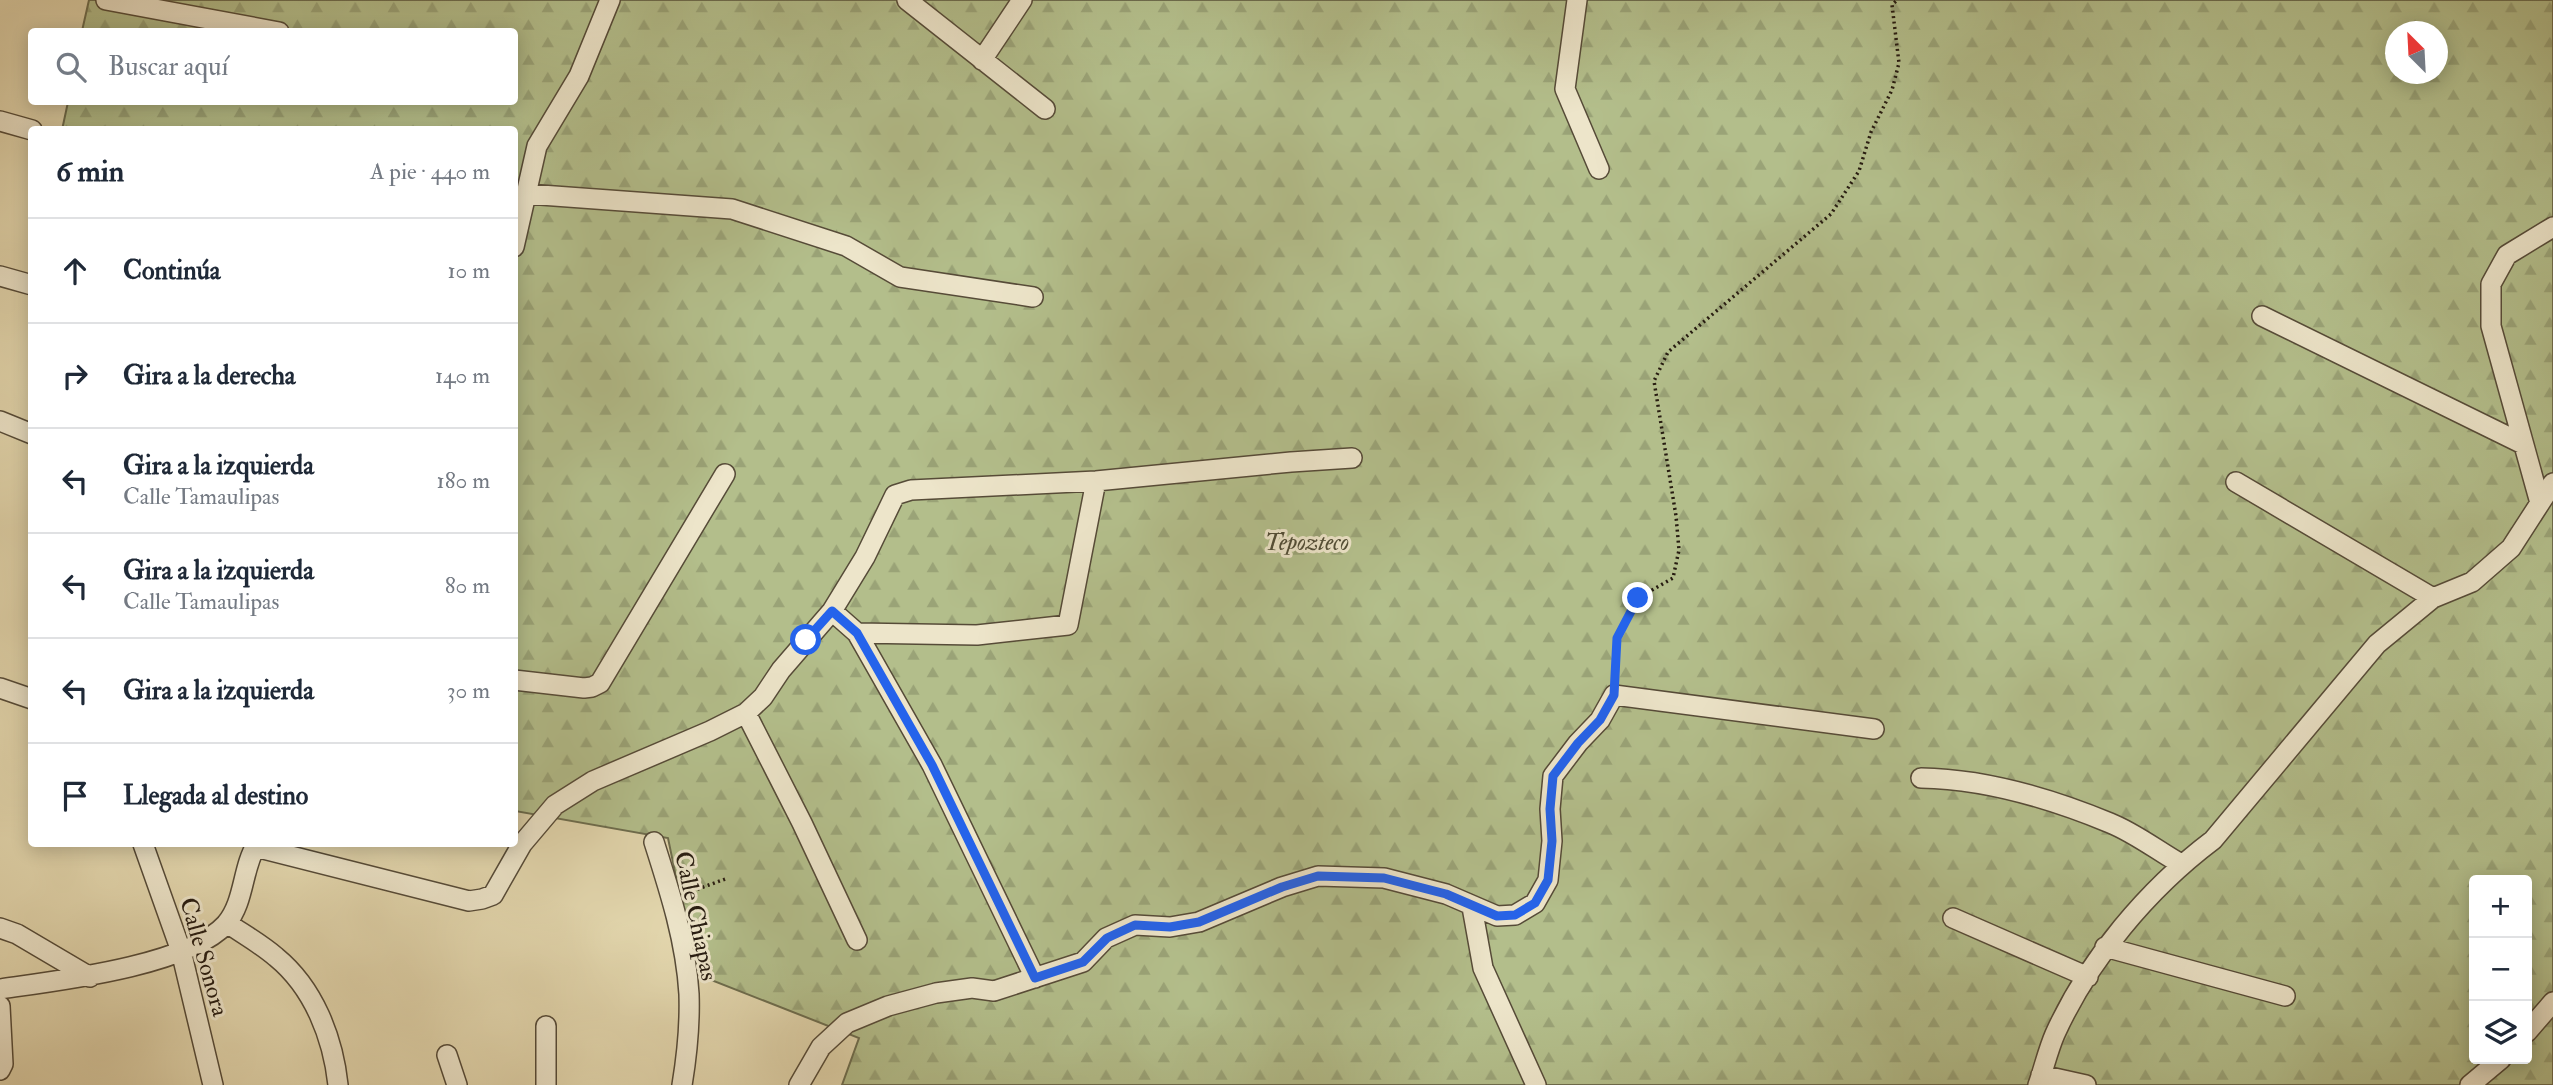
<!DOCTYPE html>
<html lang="es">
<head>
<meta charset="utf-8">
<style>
  :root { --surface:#fff; --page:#f2f2f3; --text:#1f2937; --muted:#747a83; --line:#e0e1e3 }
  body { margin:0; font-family:"IM FELL Double Pica",serif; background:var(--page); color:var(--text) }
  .controls { position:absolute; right:21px; bottom:21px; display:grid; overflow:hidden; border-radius:7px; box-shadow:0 4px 18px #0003 }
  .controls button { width:63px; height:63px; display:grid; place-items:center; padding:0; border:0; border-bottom:2px solid var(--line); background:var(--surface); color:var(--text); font:35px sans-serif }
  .compass { position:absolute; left:2385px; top:21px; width:63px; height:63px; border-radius:50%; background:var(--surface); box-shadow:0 4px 18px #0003; rotate:336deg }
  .stop { position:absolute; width:21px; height:21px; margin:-16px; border:5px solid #2563eb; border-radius:50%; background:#fff }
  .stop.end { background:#2563eb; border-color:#fff; box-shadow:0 2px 7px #0008 }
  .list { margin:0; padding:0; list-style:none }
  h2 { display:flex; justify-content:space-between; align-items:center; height:91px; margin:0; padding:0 28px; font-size:30px }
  h2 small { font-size:23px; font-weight:400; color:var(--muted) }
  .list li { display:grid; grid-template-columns:46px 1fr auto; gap:21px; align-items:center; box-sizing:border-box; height:105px; padding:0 28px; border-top:2px solid var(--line) }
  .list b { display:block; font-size:26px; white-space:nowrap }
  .list p { margin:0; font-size:23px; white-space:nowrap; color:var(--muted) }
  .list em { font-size:23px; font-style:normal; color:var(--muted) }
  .icon { flex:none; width:38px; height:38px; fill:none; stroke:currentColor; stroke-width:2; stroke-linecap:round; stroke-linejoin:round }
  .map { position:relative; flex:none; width:2553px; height:1085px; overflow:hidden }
  .search { position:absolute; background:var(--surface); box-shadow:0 4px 18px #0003; left:28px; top:28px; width:490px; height:77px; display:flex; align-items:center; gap:18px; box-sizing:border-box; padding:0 24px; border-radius:7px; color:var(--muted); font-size:26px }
  .panel { position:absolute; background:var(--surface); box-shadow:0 4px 18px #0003; left:28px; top:126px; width:490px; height:721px; border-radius:7px }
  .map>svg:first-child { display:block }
  .forest { fill:url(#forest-firs); stroke:#6d6d4e; stroke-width:2; fill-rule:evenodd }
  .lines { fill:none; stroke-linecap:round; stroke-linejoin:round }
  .street-casing { stroke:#564b38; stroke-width:22 }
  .path { stroke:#271c11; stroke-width:3.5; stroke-dasharray:2 3.5; stroke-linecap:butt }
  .street { stroke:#ede5ca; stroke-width:19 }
  .route { stroke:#2563eb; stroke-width:9 }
  .labels { text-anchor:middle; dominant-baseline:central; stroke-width:6; stroke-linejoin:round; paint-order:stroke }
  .park-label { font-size:24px; font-style:italic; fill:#514d36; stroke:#ede5ca }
  .street-label { font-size:24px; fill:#271c11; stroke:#ede5ca }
</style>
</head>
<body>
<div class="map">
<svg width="2553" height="1085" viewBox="0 0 2553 1085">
  <defs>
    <pattern id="forest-firs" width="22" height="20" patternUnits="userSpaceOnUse" patternTransform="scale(1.75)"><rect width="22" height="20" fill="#b3be8b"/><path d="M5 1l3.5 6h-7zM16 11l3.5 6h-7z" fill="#9aa377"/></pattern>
  </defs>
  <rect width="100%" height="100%" fill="#e3d7ae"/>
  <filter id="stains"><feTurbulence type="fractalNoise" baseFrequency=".00286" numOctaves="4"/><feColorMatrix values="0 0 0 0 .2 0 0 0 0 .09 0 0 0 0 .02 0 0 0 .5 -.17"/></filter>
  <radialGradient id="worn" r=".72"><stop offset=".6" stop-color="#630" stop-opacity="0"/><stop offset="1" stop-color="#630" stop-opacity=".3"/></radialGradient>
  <path class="forest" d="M89,0H2553V1085H842L859,1038L696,974L668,838L515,811L514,130H62L68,102H514V32L82,31ZM2396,32H2438V74H2396ZM2474,880H2527V1059H2474Z"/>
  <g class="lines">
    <defs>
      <path id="street" d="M106,0L279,32
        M907,0L1045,109
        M1577,0L1565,89L1599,169
        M982,60L1022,0
        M0,121L32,130
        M527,194L732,209L846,246L900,277L1033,297
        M514,247L537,146L579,76L610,0
        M0,276L32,285
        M2262,316L2523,444
        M0,421L32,434
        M2236,482L2433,598
        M2540,503L2491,326V284L2507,255L2553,227
        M832,611L857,633L977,635L1068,625L1096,481
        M857,633L932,765L1035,978
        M514,680L584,688L592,687L600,683L725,474
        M0,688L32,699
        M746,713L802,823L857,940
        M1921,778C1984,779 2052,799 2110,823C2135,833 2158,851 2181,864
        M654,842C670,892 686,942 689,994C690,1024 687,1055 682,1085
        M143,844L181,951L213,1085
        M255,847L469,901L482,899L493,895L522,844L555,805L593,781L710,731L746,713L763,697L781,670L832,611L865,557L895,495L911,490L1096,481L1291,462L1352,458
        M1472,907L1483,968L1536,1085
        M1953,918L2088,977
        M227,923C243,934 261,944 276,957C314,988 333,1038 338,1085
        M0,928L17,934L90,977
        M2105,947L2285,996
        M0,989C56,981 188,966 226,924C245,902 242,867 257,844
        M0,1006L3,1064L0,1070
        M2527,1032L2553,1002
        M447,1055L457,1085
        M2041,1075L2086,1085
        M546,1085V1026
        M799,1085L821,1047L847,1023L888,1006L936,993L972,988L994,991L1083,962L1106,938L1135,925L1170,927L1199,922L1282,887L1318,876L1384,878L1446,894L1497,916L1515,915L1535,903L1548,880L1552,841L1550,809L1553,776L1578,743L1600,720L1614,695L1874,729
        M2038,1085C2044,1068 2048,1050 2055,1034C2089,959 2148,889 2213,840L2377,644L2433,598L2472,582L2511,548L2553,483
        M2470,1085L2501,1059"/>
    </defs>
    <use href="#street" class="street-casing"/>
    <path class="path" d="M1616,676L1617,638L1638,598L1673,578L1679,550L1676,516L1654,381L1668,352L1831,214L1859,171L1871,132L1892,90L1899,63L1892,5L1897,0
      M687,893L728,878"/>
    <use href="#street" class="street"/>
  </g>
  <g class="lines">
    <path class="route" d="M806,640L832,611L857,633L932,765L1035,978L1083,962L1107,938L1135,925L1170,927L1199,922L1282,887L1318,876L1384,878L1446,894L1497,916L1515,915L1535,903L1548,880L1552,841L1550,809L1553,776L1578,743L1600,720L1614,695L1617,638L1638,598"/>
  </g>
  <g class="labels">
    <g class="park-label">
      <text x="1307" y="542">Tepozteco</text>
    </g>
    <g class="street-label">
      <text transform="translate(696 916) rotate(78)">Calle Chiapas</text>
      <text transform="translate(204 957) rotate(74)">Calle Sonora</text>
    </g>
  </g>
  <rect width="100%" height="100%" filter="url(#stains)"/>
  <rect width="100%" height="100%" fill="url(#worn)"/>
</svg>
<div class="controls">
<button>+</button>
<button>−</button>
<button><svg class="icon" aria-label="layers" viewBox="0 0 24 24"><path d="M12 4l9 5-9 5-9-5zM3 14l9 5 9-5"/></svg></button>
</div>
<svg class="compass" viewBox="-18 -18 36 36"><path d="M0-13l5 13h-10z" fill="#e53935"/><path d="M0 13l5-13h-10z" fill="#747a83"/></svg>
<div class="stop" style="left:806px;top:640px"></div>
<div class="stop end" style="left:1638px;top:598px"></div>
<div class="search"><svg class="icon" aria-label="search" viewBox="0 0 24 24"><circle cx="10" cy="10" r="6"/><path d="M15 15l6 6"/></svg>Buscar aquí</div>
<section class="panel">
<h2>6 min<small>A pie · 440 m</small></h2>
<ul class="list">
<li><svg class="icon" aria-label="ahead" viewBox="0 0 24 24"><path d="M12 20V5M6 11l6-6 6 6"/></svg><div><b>Continúa</b></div><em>10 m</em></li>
<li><svg class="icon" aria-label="right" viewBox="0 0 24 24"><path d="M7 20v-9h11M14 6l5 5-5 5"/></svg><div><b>Gira a la derecha</b></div><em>140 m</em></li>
<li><svg class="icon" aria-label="left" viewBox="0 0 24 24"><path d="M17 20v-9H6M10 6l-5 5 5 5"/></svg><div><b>Gira a la izquierda</b><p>Calle Tamaulipas</p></div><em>180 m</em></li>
<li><svg class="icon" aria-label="left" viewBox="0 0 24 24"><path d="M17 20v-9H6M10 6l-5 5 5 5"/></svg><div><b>Gira a la izquierda</b><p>Calle Tamaulipas</p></div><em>80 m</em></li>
<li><svg class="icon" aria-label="left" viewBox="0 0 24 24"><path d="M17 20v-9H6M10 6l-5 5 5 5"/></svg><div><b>Gira a la izquierda</b></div><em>30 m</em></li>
<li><svg class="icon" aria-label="arrive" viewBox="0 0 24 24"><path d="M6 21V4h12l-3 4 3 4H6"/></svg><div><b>Llegada al destino</b></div></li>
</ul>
</section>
</div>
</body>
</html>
